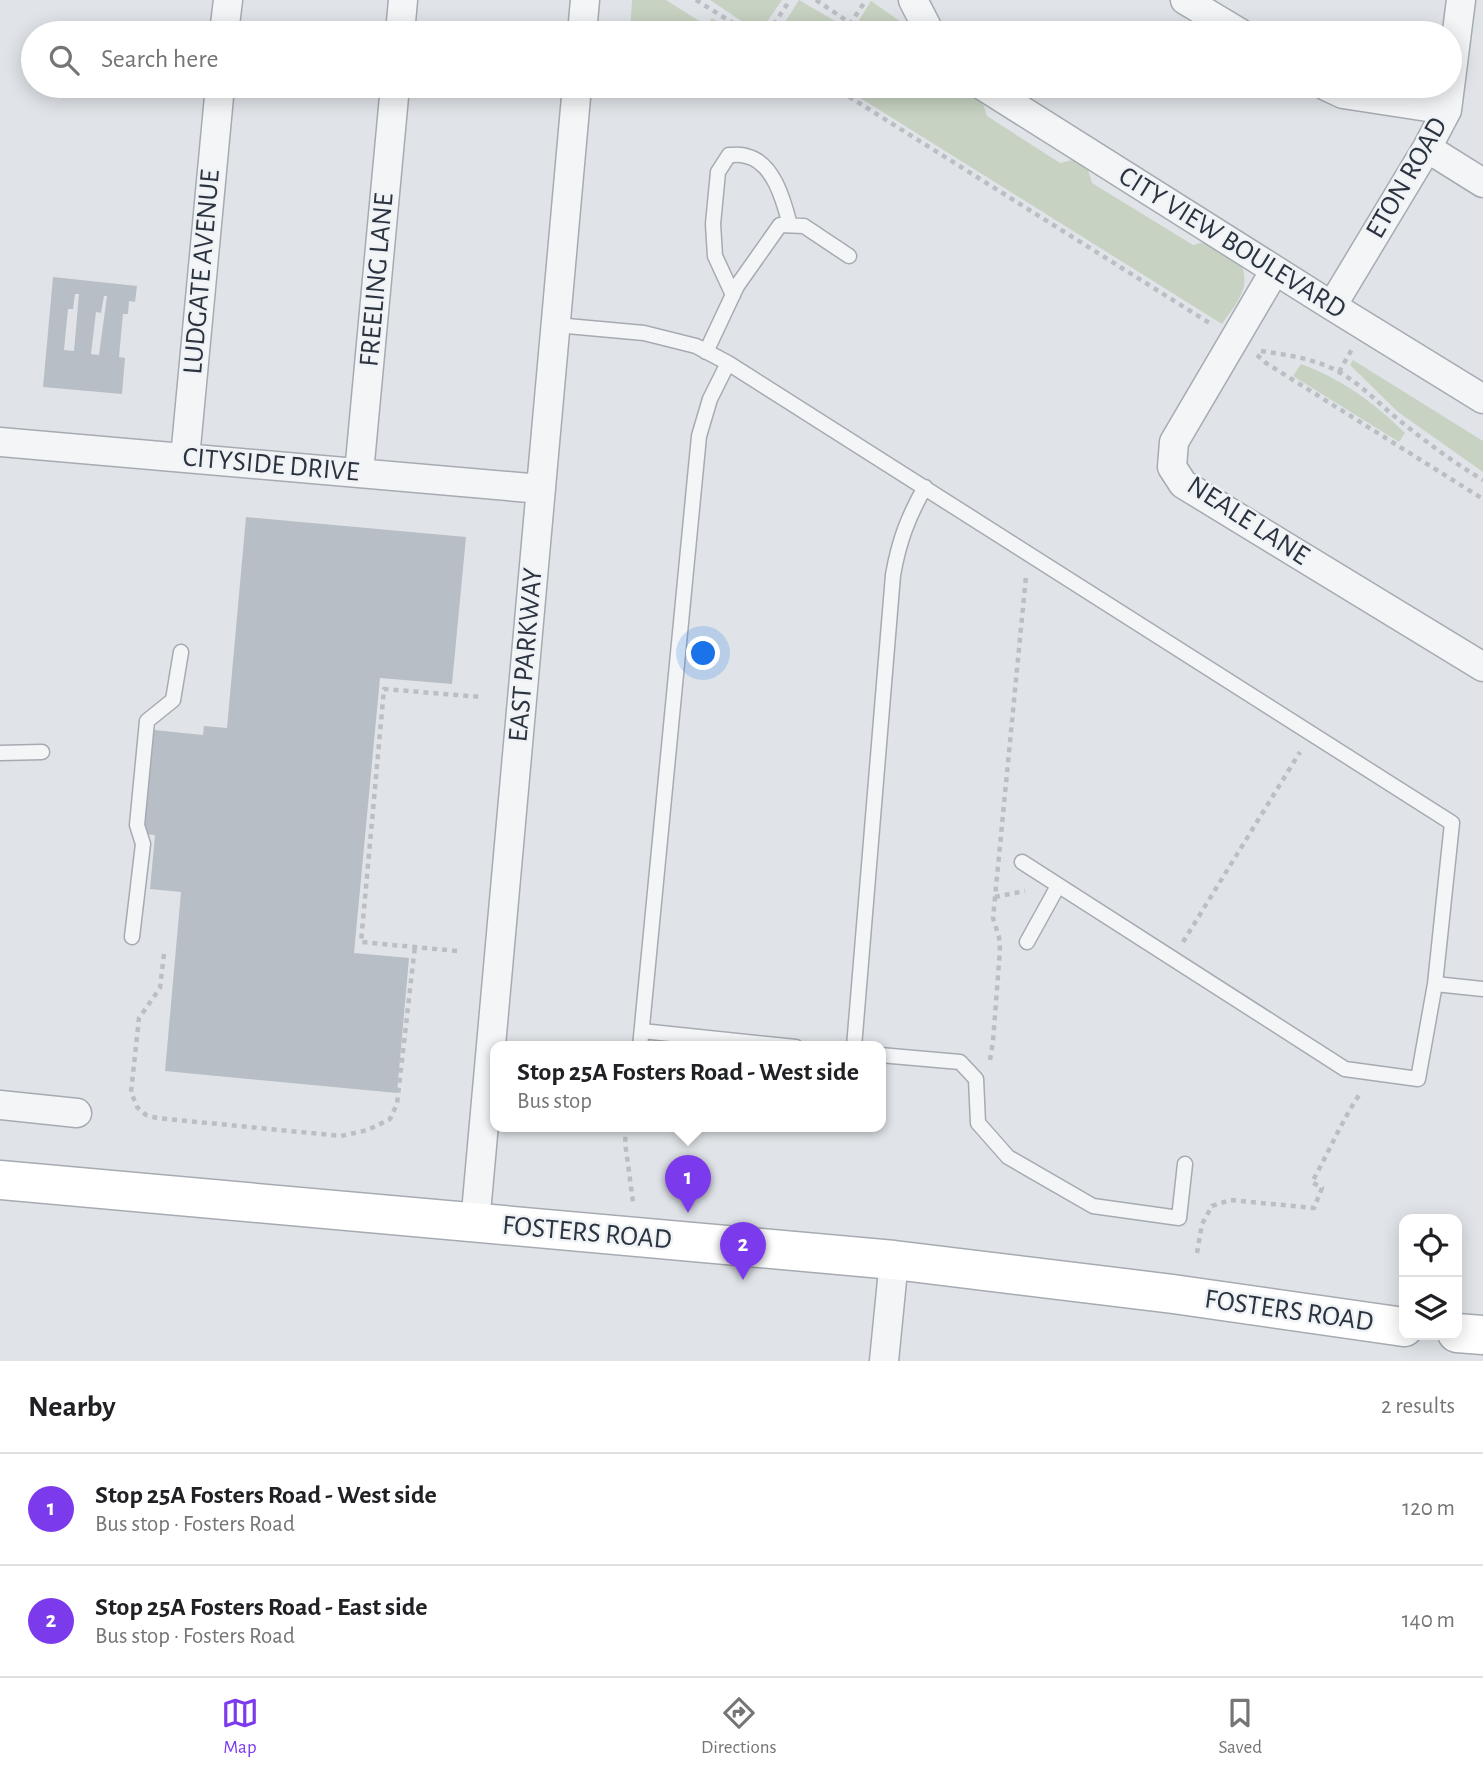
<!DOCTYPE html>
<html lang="en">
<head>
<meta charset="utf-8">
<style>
  :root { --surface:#fff; --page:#f2f2f2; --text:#202124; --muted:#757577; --line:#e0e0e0; --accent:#7c3aed }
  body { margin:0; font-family:"Alegreya Sans",sans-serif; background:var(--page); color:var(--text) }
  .controls { position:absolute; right:21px; bottom:21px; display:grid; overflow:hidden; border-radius:14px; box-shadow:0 4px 18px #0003 }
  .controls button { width:63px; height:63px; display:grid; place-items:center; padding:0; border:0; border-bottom:2px solid var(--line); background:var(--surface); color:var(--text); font:35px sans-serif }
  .you { position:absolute; left:704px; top:654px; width:24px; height:24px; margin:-18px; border:5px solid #fff; border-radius:50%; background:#1a73e8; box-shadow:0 0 0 10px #1a73e833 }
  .badge { display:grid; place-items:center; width:46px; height:46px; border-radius:50%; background:var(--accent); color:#fff; font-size:23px; font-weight:700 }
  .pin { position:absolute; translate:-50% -58px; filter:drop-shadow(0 2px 4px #0008) }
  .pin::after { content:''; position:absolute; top:37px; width:24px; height:21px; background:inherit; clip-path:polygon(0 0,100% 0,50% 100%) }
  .popup { position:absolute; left:490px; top:1041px; width:396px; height:91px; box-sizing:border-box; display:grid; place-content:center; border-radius:14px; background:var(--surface); filter:drop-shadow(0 2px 5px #0005); font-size:23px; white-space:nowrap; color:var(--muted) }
  .popup b { font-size:26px; color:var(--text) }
  .popup::after { content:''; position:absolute; left:50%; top:100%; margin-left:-14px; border:14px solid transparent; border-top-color:var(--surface) }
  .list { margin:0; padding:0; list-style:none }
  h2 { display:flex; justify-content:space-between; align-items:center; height:91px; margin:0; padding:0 28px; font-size:30px }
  h2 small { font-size:23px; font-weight:400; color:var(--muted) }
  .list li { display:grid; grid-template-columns:46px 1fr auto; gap:21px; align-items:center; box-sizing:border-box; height:112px; padding:0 28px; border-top:2px solid var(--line) }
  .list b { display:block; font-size:26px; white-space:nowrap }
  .list p { margin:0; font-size:23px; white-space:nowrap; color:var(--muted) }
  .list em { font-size:23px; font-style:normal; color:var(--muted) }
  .icon { flex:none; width:38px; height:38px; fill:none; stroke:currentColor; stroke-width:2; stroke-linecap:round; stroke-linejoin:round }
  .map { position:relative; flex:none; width:1483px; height:1361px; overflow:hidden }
  .search { position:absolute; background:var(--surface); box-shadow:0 4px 18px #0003; left:21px; right:21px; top:21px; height:77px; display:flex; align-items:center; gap:18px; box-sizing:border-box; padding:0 24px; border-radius:38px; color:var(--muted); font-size:26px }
  .sheet { height:315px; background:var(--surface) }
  nav { display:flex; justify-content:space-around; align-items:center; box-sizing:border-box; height:98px; border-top:2px solid var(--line); background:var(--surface); font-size:19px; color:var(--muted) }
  nav a { display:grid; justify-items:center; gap:4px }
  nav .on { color:var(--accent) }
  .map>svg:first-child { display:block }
  .green { fill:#c7d2c2 }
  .building { fill:#b8bec5; fill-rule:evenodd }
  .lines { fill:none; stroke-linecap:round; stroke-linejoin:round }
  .service-casing { stroke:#a6abb2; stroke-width:17 }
  .minor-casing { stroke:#a6abb2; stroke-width:31 }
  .secondary-casing { stroke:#a6abb2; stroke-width:41 }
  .path { stroke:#bbbfc3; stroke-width:4.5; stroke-dasharray:5 5; stroke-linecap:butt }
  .service { stroke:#f3f5f7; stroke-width:14 }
  .minor { stroke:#f3f5f7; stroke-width:28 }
  .secondary { stroke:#fff; stroke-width:38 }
  .labels { text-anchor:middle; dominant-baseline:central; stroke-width:5; stroke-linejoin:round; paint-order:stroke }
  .street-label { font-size:28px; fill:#2a333f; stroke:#f0f3f6 }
</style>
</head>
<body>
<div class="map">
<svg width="1483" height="1361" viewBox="0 0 1483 1361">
  <rect width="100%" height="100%" fill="#e0e4e8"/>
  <path class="green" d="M632,0H666L707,26L712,18L730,29L729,33H630Z
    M710,0H782L759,33Z
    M799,0L842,25L838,33H778Z
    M871,1L904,24L909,33H851Z
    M841,86H961L982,100L987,116L1060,163L1077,159L1087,167L1092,183L1193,245L1208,241L1241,264C1252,288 1235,305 1222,324Z
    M1353,360L1483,441V472L1398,412L1350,365Z
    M1301,364C1340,378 1375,403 1405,433L1399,442L1293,376Z"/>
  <path class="building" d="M53,277L137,286L135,302L129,301L128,314H123L119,357L125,358L122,394L43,387ZM75,294H79L74,351L64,350L68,309H73ZM104,296H107L99,355L91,354L96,312L101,313Z
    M246,517L466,537L452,684L380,678L354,953L409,958L397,1093L165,1071L181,892L150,889L155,835L144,834L154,730L203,735L204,726L227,728Z"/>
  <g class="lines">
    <defs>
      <path id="service" d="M733,295L715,256L713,224L718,172L729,155C734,155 741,154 746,156C774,162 784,202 790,225
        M556,325L644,333L696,346L728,363L1452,823L1435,984L1418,1079L1345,1069L1022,862
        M706,352L737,286L780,225L804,226L849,256
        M0,753L42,752
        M132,937L143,844L137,825L147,721L173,700L181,652
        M1027,942L1058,886
        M1435,984L1483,989
        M642,1031L796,1047
        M640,1047L699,436L710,399L728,363
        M854,1047L893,575C899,541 908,517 925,487
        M880,1055L960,1062L976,1079L978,1123L1008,1157L1093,1206L1179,1218L1185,1164"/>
      <path id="minor" d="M913,0L930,33
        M1185,0L1240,33
        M224,33L228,0
        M400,33L403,0
        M582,33L585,0
        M983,86L1332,306L1483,399
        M1326,86L1343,94L1447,110
        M1427,148L1483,183
        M1275,270L1174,442L1172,467L1183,484L1483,667
        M1332,306L1427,148L1447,110L1461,0
        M0,442L541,489
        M185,458L220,86
        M359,473L395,86
        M0,1105L77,1113
        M475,1224L577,86
        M884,1361L894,1260"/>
      <path id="secondary" d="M0,1180L894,1260L1173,1294L1404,1327
        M1457,1333L1483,1335"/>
    </defs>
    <use href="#service" class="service-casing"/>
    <use href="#minor" class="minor-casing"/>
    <use href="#secondary" class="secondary-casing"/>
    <path class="path" d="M696,0L749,33
      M816,0L850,23
      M768,33L790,0
      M844,33L866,0
      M832,86L1211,324
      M1261,351C1288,355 1316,359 1339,372C1362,385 1379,404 1399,420C1426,442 1453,462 1483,480
      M1257,355L1266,363L1483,499
      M1339,372L1352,349
      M995,897L1025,891
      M1183,942L1300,752
      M457,951L361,942L384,689L481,697
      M164,954L160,988L139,1018L131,1092L137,1107L146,1115L157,1118L341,1136L368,1130L390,1119L397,1104L415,946
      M990,1060L993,1041L1000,950L999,937L993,918L1026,576
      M627,1127L625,1142L633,1202
      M1197,1253L1202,1224L1212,1206L1230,1200L1314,1208L1322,1188L1312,1182C1329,1152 1342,1120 1361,1092"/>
    <use href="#service" class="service"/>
    <use href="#minor" class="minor"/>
    <use href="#secondary" class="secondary"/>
  </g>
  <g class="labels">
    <g class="street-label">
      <text transform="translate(1407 178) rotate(-60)">ETON ROAD</text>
      <text transform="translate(1232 243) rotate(32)">CITY VIEW BOULEVARD</text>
      <text transform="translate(202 272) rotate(-85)">LUDGATE AVENUE</text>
      <text transform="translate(377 280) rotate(-85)">FREELING LANE</text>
      <text transform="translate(271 465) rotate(5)">CITYSIDE DRIVE</text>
      <text transform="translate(1248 521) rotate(33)">NEALE LANE</text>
      <text transform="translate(526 655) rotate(-85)">EAST PARKWAY</text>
      <text transform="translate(587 1233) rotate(5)">FOSTERS ROAD</text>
      <text transform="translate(1289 1311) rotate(8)">FOSTERS ROAD</text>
    </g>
  </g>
</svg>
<div class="controls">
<button><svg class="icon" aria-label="locate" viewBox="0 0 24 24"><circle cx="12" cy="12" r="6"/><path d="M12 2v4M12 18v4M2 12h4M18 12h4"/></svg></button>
<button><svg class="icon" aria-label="layers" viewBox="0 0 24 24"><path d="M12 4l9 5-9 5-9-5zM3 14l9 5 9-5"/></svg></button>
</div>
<div class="you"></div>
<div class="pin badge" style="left:688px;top:1213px">1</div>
<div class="popup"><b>Stop 25A Fosters Road - West side</b>Bus stop</div>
<div class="pin badge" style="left:743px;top:1280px">2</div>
<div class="search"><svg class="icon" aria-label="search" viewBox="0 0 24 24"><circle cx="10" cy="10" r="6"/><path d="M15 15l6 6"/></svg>Search here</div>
</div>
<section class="sheet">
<h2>Nearby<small>2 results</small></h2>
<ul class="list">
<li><span class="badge">1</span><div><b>Stop 25A Fosters Road - West side</b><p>Bus stop · Fosters Road</p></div><em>120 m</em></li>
<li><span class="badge">2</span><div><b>Stop 25A Fosters Road - East side</b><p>Bus stop · Fosters Road</p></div><em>140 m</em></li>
</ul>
</section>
<nav>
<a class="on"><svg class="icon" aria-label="map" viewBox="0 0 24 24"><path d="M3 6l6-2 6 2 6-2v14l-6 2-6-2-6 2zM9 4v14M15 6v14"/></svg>Map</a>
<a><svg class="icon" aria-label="directions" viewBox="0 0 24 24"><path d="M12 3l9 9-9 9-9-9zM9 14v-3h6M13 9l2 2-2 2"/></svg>Directions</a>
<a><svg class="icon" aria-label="saved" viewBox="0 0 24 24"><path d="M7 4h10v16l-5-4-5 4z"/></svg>Saved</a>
</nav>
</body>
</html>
